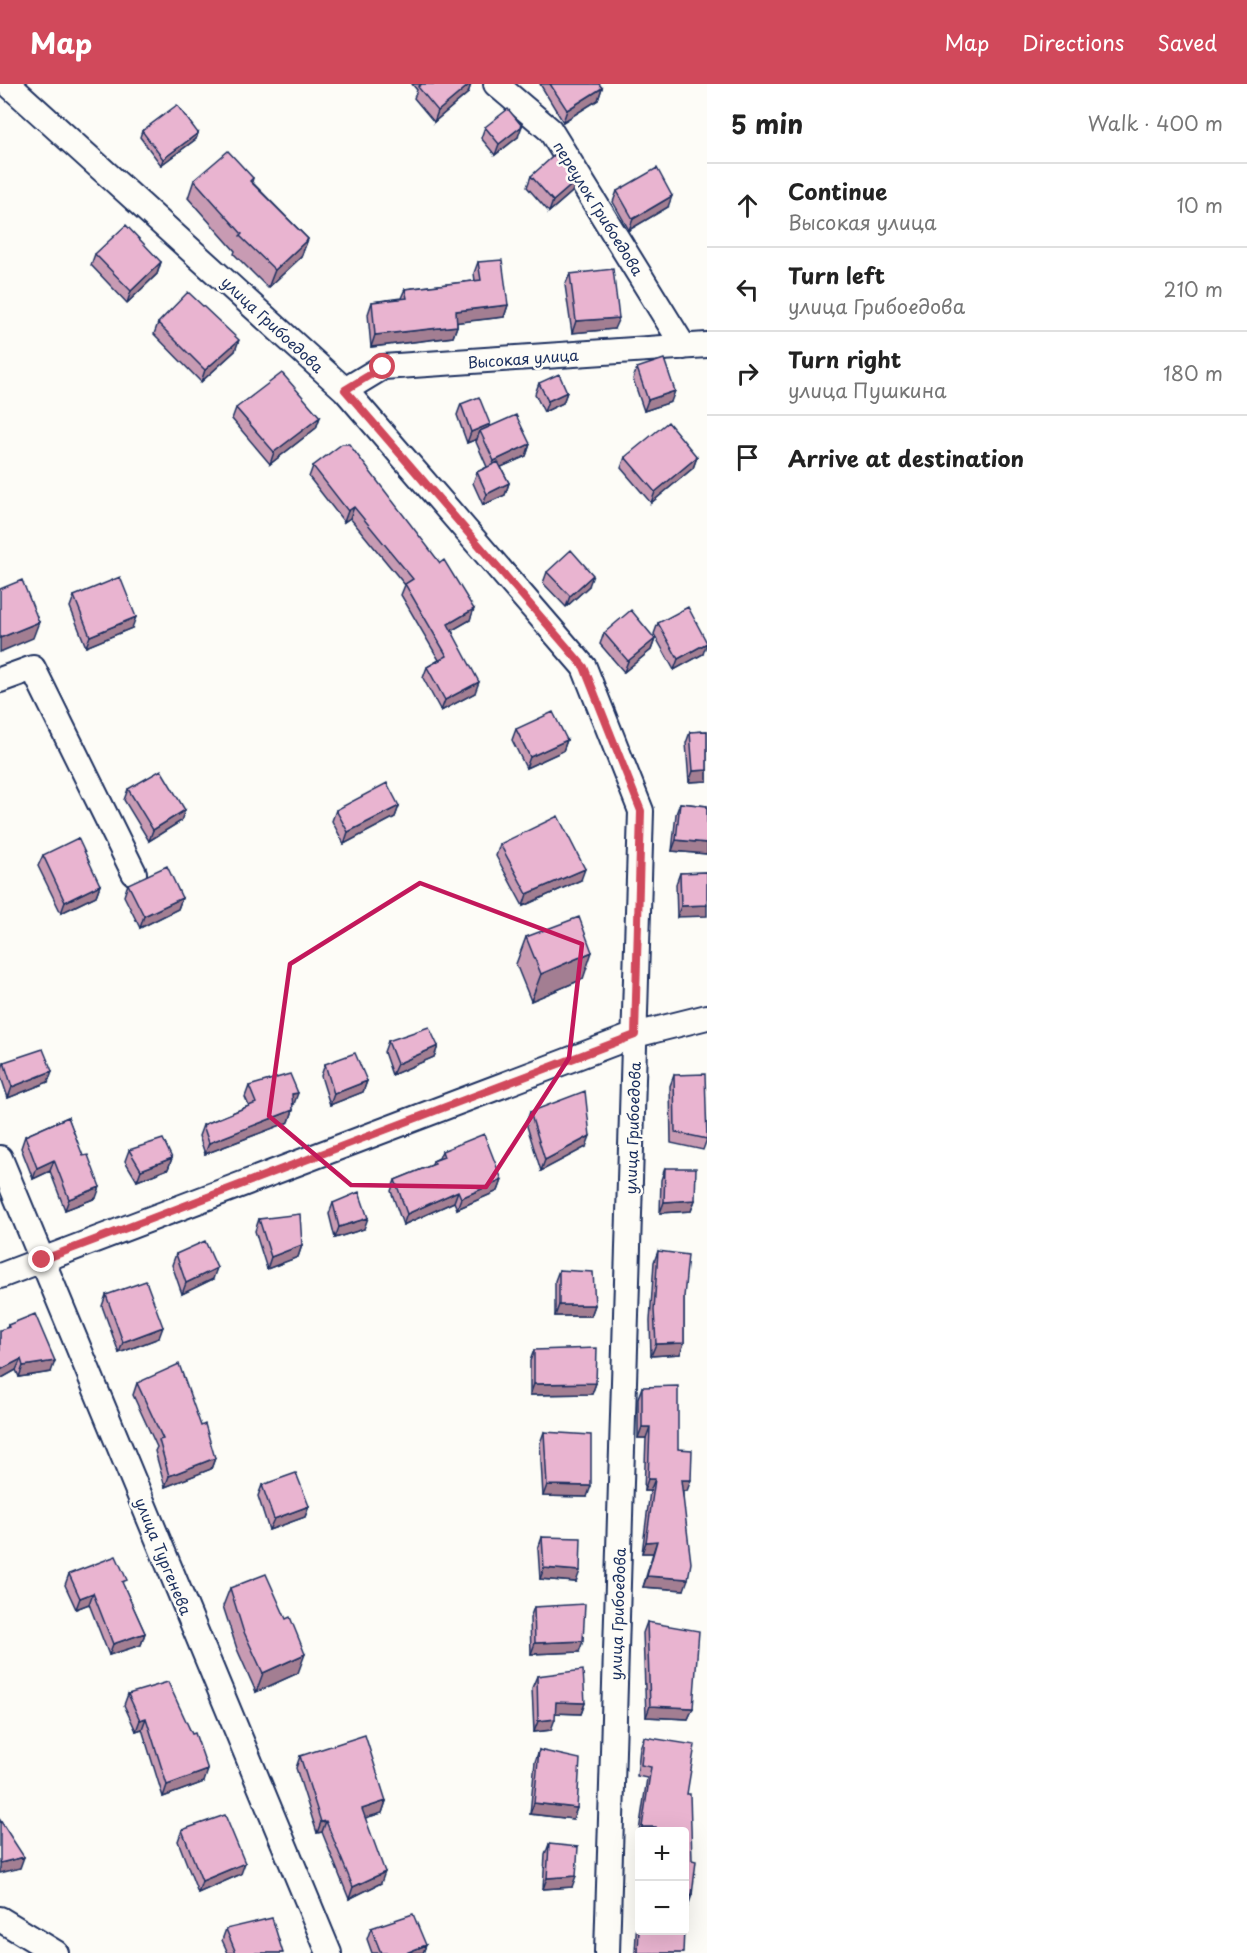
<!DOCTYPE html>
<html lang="en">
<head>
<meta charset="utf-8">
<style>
  :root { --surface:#fff; --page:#f6f6f6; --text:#222; --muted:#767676; --line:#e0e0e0; --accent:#d1495b }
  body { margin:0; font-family:"Playpen Sans",sans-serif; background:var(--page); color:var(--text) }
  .controls { position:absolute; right:18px; bottom:18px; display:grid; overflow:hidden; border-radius:6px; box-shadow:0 6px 24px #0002 }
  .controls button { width:54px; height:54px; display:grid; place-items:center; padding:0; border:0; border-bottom:2px solid var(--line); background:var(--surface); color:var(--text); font:30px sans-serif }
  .stop { position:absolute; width:18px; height:18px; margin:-14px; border:4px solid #d1495b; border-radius:50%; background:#fff }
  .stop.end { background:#d1495b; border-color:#fff; box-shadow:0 2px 6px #0008 }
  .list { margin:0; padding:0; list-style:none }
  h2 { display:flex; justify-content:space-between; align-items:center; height:78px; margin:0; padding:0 24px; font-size:26px }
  h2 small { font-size:20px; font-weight:400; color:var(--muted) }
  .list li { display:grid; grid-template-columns:39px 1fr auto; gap:18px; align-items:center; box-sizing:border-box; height:84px; padding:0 24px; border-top:2px solid var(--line) }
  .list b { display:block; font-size:22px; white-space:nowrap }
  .list p { margin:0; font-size:20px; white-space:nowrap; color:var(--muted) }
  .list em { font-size:20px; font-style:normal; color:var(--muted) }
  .icon { flex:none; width:33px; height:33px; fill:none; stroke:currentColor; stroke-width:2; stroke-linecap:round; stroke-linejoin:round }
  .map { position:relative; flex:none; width:707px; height:1869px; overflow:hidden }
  header { display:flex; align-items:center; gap:36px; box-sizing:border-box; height:84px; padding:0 30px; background:var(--accent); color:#fff }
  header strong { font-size:28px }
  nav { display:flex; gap:33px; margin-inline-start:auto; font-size:21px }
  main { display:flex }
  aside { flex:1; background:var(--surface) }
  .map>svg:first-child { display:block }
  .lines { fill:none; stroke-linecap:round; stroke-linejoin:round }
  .minor-casing { stroke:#1b2f5e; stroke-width:28 }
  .minor { stroke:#fdfcf7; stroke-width:24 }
  .wall { fill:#c89bb3; stroke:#1b2f5e; stroke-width:1.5 }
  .shaded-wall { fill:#a37e92; stroke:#1b2f5e; stroke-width:1.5 }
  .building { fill:#e9b4d0; stroke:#1b2f5e; stroke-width:1.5 }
  .route { stroke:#d1495b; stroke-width:8 }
  .marked { fill:none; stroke:#c2185b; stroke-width:4.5; stroke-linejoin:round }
  .labels { text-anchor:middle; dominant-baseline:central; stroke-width:5; stroke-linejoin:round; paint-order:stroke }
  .street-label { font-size:15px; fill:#1b2f5e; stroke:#fdfcf7 }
</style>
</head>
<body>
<header>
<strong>Map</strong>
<nav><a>Map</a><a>Directions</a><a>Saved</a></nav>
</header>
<main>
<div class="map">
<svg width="707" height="1869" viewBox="0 0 707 1869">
  <rect width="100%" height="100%" fill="#fdfcf7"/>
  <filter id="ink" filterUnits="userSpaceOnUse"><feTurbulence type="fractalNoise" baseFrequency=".0167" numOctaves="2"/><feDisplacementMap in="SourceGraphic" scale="12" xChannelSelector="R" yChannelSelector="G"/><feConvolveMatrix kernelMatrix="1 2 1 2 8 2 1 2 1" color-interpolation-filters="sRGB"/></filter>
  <g filter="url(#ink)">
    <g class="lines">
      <defs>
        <path id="minor" d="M8,0L345,306L584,583L641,727L607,1869
          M496,0L550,46L684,263
          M345,306L383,283L707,261
          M0,596L33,584L134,789
          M0,1074L329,1869
          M0,1192L635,951L707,933
          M0,1835L56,1869"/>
      </defs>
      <use href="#minor" class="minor-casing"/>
      <use href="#minor" class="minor"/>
    </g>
    <path class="wall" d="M412,0H471L468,9L434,38L414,14L417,6Z
      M540,0H599L602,4L598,16L563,38Z
      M485,43L518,53L495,71L481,54Z
      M142,47L198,49L196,55L161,81L140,53Z
      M531,92L572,108L549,128L527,103Z
      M253,94L252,98L308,155L301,173L268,204L234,170L235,167L188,114L194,96Z
      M617,107L668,123L629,146L613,118Z
      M95,170L161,178L157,190L127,219L91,181Z
      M478,178L508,221L504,233L457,238V242L453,253L371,263L368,230L372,218L401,214L405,205L475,197L474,189Z
      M570,190L614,245L572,249L565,201Z
      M158,239L235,267L201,298L154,250Z
      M637,284L671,318L644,327L633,295Z
      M539,299L567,308L563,319L544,328L535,310Z
      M461,320L489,343L530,360L526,372L501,383L509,399L505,411L483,421L473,399L477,388L487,383L476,358L477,355L467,359L457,331Z
      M236,324L320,333L316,344L270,380L232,335Z
      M625,373H697L693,384L651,419L621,384Z
      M313,382L470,536L452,546L475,609L441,627L423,594L427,583L439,576L401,511L405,501L350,434L344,438L309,393Z
      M547,488L589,502L566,523L543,499Z
      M74,512L132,544L86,563L70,523Z
      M658,539L703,570L674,586L654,550Z
      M604,549L655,555L651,566L624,588L600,560Z
      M516,645L567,656L563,667L526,684L512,656Z
      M707,647V697L689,698L686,659L690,648Z
      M128,705L181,737L149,757L124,716Z
      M680,719L707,722V770L672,767L676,730Z
      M399,722L395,733L344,760L332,737L336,726Z
      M500,760L581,796L523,822L496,772Z
      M43,771L100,801L96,812L61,829L38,782Z
      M707,788L677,833L676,800L680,789Z
      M128,800L182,814L178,825L140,844L124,812Z
      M526,853L583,895L531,917L516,880Z
      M388,957L438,962L434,973L392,991L384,968Z
      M4,978L48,998L8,1014L0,990Z
      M325,980L367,997L363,1008L330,1021L321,992Z
      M674,991L707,1055L703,1066L671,1059L670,1002Z
      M249,1002L294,1020L292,1021L293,1026L289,1038L205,1070L199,1052L203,1041L249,1022L245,1013Z
      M530,1028L586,1063L541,1087L526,1039Z
      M68,1033L96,1114L65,1126L50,1087L33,1095L21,1064L25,1052Z
      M129,1066L172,1074L168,1085L137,1097L125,1077Z
      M442,1067L502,1096L498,1107L457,1125L454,1118L403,1141L391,1107L395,1096L432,1081L433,1077L439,1074Z
      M665,1084L695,1116L691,1127L660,1129L661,1096Z
      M333,1119L364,1145L335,1154L329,1130Z
      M259,1135L302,1161L298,1173L267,1185L255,1147Z
      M658,1167L684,1213V1259L680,1270L651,1272L650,1237L654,1178Z
      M176,1170L213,1195L182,1210L172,1181Z
      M559,1186L595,1221L591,1232H555V1197Z
      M106,1211L159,1254L119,1269L102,1222Z
      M8,1241L51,1288L19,1293L16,1286L0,1295V1246L7,1244Z
      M534,1266L596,1299L592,1310L530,1311V1277Z
      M137,1299L201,1342L215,1374L211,1385L165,1403L155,1367L157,1363L133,1311Z
      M642,1303L678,1365L687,1407H683L684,1506L643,1503L653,1469H642L650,1407H644L646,1354H638V1314Z
      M544,1348L587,1413L543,1412L540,1359Z
      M262,1401L309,1422L305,1433L269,1446L258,1412Z
      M542,1453L576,1498L540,1495L538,1465Z
      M69,1490L124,1503L145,1549L141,1561L109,1571L89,1520L76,1525L65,1501Z
      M230,1504L298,1589L256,1608L237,1565L223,1522Z
      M534,1523L579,1568L531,1570L530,1534Z
      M647,1538L693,1624L688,1635L646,1633L643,1549Z
      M537,1592L585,1619L581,1630L555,1629L551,1646L534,1648L532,1604Z
      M128,1610L204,1698L163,1713L142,1645L136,1647L124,1621Z
      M644,1653L687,1710L692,1811L688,1822H684V1748H639V1754H638L647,1694L637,1692L640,1664Z
      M539,1666L577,1724L573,1735L530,1730L535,1678Z
      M300,1672L386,1717L382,1729L365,1734L381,1799L349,1815L322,1748L317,1749L296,1684Z
      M182,1746L241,1790L198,1809L178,1757Z
      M549,1760L572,1803L543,1805L545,1771Z
      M639,1808V1846L683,1869H635L638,1814Z
      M371,1844L426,1861L423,1869H372L367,1855Z
      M226,1845L283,1869H228L222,1856Z"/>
    <path class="shaded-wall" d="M470,0H471L468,9L434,38L438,27Z
      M602,4L598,16L563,38L567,26Z
      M522,42L518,53L495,71L499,60Z
      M198,49L196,55L161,81L163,75Z
      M576,97L572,108L549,128L553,117Z
      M672,112L668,123L629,146L633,135Z
      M308,155L301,173L268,204L275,186Z
      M161,178L157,190L127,219L131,207Z
      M508,221L504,233L452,239L456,227Z
      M619,234L614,245L572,249L576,237Z
      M457,242L453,253L371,263L375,251Z
      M239,256L235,267L201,298L205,286Z
      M675,307L671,318L644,327L648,316Z
      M567,308L563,319L544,328L548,317Z
      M320,333L316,344L270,380L274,368Z
      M490,340L486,352L480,347L477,355L467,359L471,348Z
      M530,360L526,372L490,388L494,377Z
      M697,373L693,384L651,419L655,408Z
      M509,399L505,411L483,421L487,410Z
      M354,423L350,434L344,438L348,427Z
      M593,491L589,502L566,523L570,512Z
      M474,525L470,536L444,551L448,540Z
      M136,533L132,544L86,563L90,552Z
      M39,538L33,554L0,568V554Z
      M655,555L651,566L624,588L628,577Z
      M707,559L703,570L674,586L678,575Z
      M479,598L475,609L441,627L445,616Z
      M567,656L563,667L526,684L530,673Z
      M707,686V697L689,698L693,687Z
      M399,722L395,733L344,760L348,748Z
      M185,726L181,737L149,757L153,746Z
      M676,756L707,759V770L672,767Z
      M585,785L581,796L523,822L527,810Z
      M100,801L96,812L61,829L65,818Z
      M182,814L178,825L140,844L144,832Z
      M707,821V832L677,833L681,822Z
      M592,868L583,895L531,917L541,890Z
      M438,962L434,973L392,991L397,980Z
      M52,987L48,998L8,1014L12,1003Z
      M367,997L363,1008L330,1021L334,1010Z
      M298,1009L294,1020L288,1021L292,1010Z
      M293,1026L289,1038L205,1070L209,1059Z
      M590,1052L586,1063L541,1087L545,1076Z
      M172,1074L168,1085L137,1097L141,1086Z
      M54,1076L50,1087L33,1095L37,1084Z
      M502,1096L498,1107L457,1125L461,1114Z
      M100,1103L96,1114L65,1126L69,1115Z
      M458,1107L454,1118L403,1141L407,1130Z
      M695,1116L691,1127L660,1129L664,1118Z
      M368,1134L364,1145L335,1154L339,1143Z
      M302,1161L298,1173L267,1185L271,1173Z
      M217,1184L213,1195L182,1210L186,1199Z
      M559,1221H595L591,1232H555Z
      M163,1243L159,1254L119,1269L123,1258Z
      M684,1259L680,1270L651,1272L656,1260Z
      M21,1275L16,1286L0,1295V1286Z
      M55,1277L51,1288L19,1293L23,1282Z
      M596,1299L592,1310L530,1311L534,1300Z
      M642,1343H650L646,1354H638Z
      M215,1374L211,1385L165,1403L169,1392Z
      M648,1395H655L650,1407H644Z
      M681,1396H691L687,1407H677Z
      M547,1401L591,1402L587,1413L543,1412Z
      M309,1422L305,1433L269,1446L274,1435Z
      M657,1457L653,1469H642L646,1458Z
      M544,1484L580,1487L576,1498L540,1495Z
      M647,1492L688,1495L684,1506L643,1503Z
      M93,1509L89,1520L76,1525L80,1514Z
      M145,1549L141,1561L109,1571L113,1560Z
      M583,1557L579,1568L531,1570L535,1559Z
      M305,1570L298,1589L256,1608L263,1589Z
      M556,1618L585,1619L581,1630L552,1629Z
      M650,1622L693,1624L688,1635L646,1633Z
      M146,1634L142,1645L136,1647L140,1636Z
      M555,1635L551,1646L534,1648L538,1637Z
      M208,1686L204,1698L163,1713L167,1701Z
      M386,1717L382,1729L358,1736L362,1725Z
      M534,1719L577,1724L573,1735L530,1730Z
      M326,1737L322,1748L317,1749L321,1738Z
      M642,1743H656L655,1748H640Z
      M24,1773L20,1784L0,1789V1779Z
      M245,1779L241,1790L198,1809L202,1797Z
      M385,1788L381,1799L349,1815L353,1803Z
      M576,1792L572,1803L543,1805L547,1794Z
      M426,1861L423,1869H406Z"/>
    <path class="building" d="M422,0H470L438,27L418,3Z
      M550,0H599L602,4L567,26Z
      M177,21L198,49L163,75L142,47Z
      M508,25L522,42L499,60L485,43Z
      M228,67L253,94L250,97L308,155L275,186L240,152L242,150L194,96Z
      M558,68L576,97L553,117L531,92Z
      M657,84L672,112L633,135L617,107Z
      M126,141L161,178L131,207L95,170Z
      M502,176L508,221L456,227L457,242L375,251L372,218L407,214L405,205L481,196L478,178Z
      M613,185L619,234L576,237L570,190Z
      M188,208L239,256L205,286L158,239Z
      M664,275L675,307L648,316L637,284Z
      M282,289L320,333L274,368L236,324Z
      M559,290L567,308L548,317L539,299Z
      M479,313L490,340L471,348L461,320Z
      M516,331L530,360L494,377L480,347Z
      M668,338L697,373L655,408L625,373Z
      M342,360H349L440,479L444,476L474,525L448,540L479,598L445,616L427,583L447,572L405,500L413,495L354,423L348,427L313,382Z
      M498,378L509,399L487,410L477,388Z
      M571,466L593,491L570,512L547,488Z
      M120,493L136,533L90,552L74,512Z
      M22,496L39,538L0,554V505Z
      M688,523L707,559L678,575L658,539Z
      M631,526L655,555L628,577L604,549Z
      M553,628L567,656L530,673L516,645Z
      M707,647V686L693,687L690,648Z
      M161,686L185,726L153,746L128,705Z
      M387,699L399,722L348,748L336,726Z
      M680,719L707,722V759L676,756Z
      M558,732L585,785L527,810L500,760Z
      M78,754L100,801L65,818L43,771Z
      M167,782L182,814L144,832L128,800Z
      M707,788V821L681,822L680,789Z
      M579,833L592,868L541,890L526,853Z
      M429,943L438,962L397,980L388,957Z
      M43,965L52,987L12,1003L4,978Z
      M355,969L367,997L334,1010L325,980Z
      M290,990L298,1009L292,1010L293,1026L209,1059L203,1041L256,1019L249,1002Z
      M705,990L707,1055L675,1048L674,991Z
      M585,1007L590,1052L545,1076L530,1028Z
      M68,1033L83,1072L88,1071L100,1103L69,1115L54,1076L37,1084L25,1052Z
      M484,1050L502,1096L461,1114L458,1107L407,1130L395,1096L435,1080L433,1077L444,1073L442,1067Z
      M163,1055L172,1074L141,1086L129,1066Z
      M665,1084H696L695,1116L664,1118Z
      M359,1108L368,1134L339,1143L333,1119Z
      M300,1130L302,1161L271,1173L259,1135Z
      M205,1157L217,1184L186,1199L176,1170Z
      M658,1167L688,1171L684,1213V1259L656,1260L654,1226Z
      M559,1186L593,1188L595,1221H559Z
      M146,1197L163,1243L123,1258L106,1211Z
      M35,1230L55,1277L23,1282L21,1275L0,1286V1246L9,1243L8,1241Z
      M597,1264L596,1299L534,1300V1266Z
      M179,1280L201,1342L205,1340L215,1374L169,1392L159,1356L163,1355L137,1299Z
      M678,1302V1365L692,1366L691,1396H681L691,1479L688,1495L647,1492L657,1457L646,1458L655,1395H648L650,1343H642V1303Z
      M544,1348L591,1351V1402L547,1401Z
      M296,1389L309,1422L274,1435L262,1401Z
      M542,1453L581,1454L580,1487L544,1484Z
      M116,1472L127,1496L122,1498L145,1549L113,1560L93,1509L80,1514L69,1490Z
      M266,1490L286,1535L290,1533L305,1570L263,1589L243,1546L230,1504Z
      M585,1520L583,1557L535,1559L534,1523Z
      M647,1538L699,1547L693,1624L650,1622Z
      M583,1586L585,1619L556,1618L555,1635L538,1637L537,1592Z
      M168,1598L192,1650L195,1649L208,1686L167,1701L146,1634L140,1636L128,1610Z
      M365,1651L386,1717L362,1725L385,1788L353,1803L326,1737L321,1738L300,1672Z
      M644,1653L695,1661L687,1710H690L692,1776L696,1777L692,1811L684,1810V1748H655L656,1743H642L651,1683L641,1681Z
      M539,1666L580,1675L577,1724L534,1719Z
      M225,1731L245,1779L202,1797L182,1746Z
      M0,1736L24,1773L0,1779Z
      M549,1760L578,1763L576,1792L547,1794Z
      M413,1830L426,1861L406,1869H381L371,1844Z
      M272,1834L283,1869H236L226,1845Z
      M639,1844V1846H684L683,1869H638Z"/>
  </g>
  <g class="lines" filter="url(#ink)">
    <path class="route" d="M42,1176L635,951L641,727L584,583L345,306L383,283"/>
  </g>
  <path class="marked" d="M420,799L582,860L569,974L486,1103L351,1101L269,1032L290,880Z"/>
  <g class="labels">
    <g class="street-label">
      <text transform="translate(599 124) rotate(58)">переулок Грибоедова</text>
      <text transform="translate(273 240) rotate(43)">улица Грибоедова</text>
      <text transform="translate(523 274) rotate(-4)">Высокая улица</text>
      <text transform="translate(632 1044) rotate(-88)">улица Грибоедова</text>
      <text transform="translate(164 1472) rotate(68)">улица Тургенева</text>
      <text transform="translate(617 1530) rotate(-88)">улица Грибоедова</text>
    </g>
  </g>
</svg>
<div class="controls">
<button>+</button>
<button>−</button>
</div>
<div class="stop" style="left:383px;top:283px"></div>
<div class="stop end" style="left:42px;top:1176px"></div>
</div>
<aside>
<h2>5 min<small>Walk · 400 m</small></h2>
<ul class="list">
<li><svg class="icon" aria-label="ahead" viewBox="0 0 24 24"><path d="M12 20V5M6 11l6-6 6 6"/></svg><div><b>Continue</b><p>Высокая улица</p></div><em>10 m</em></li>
<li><svg class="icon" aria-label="left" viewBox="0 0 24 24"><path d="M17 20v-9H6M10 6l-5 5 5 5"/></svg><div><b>Turn left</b><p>улица Грибоедова</p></div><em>210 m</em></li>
<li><svg class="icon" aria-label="right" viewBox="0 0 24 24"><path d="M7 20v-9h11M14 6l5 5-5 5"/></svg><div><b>Turn right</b><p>улица Пушкина</p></div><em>180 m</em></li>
<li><svg class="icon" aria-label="arrive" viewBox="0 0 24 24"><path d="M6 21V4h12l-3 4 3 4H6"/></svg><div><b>Arrive at destination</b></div></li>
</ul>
</aside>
</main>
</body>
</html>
